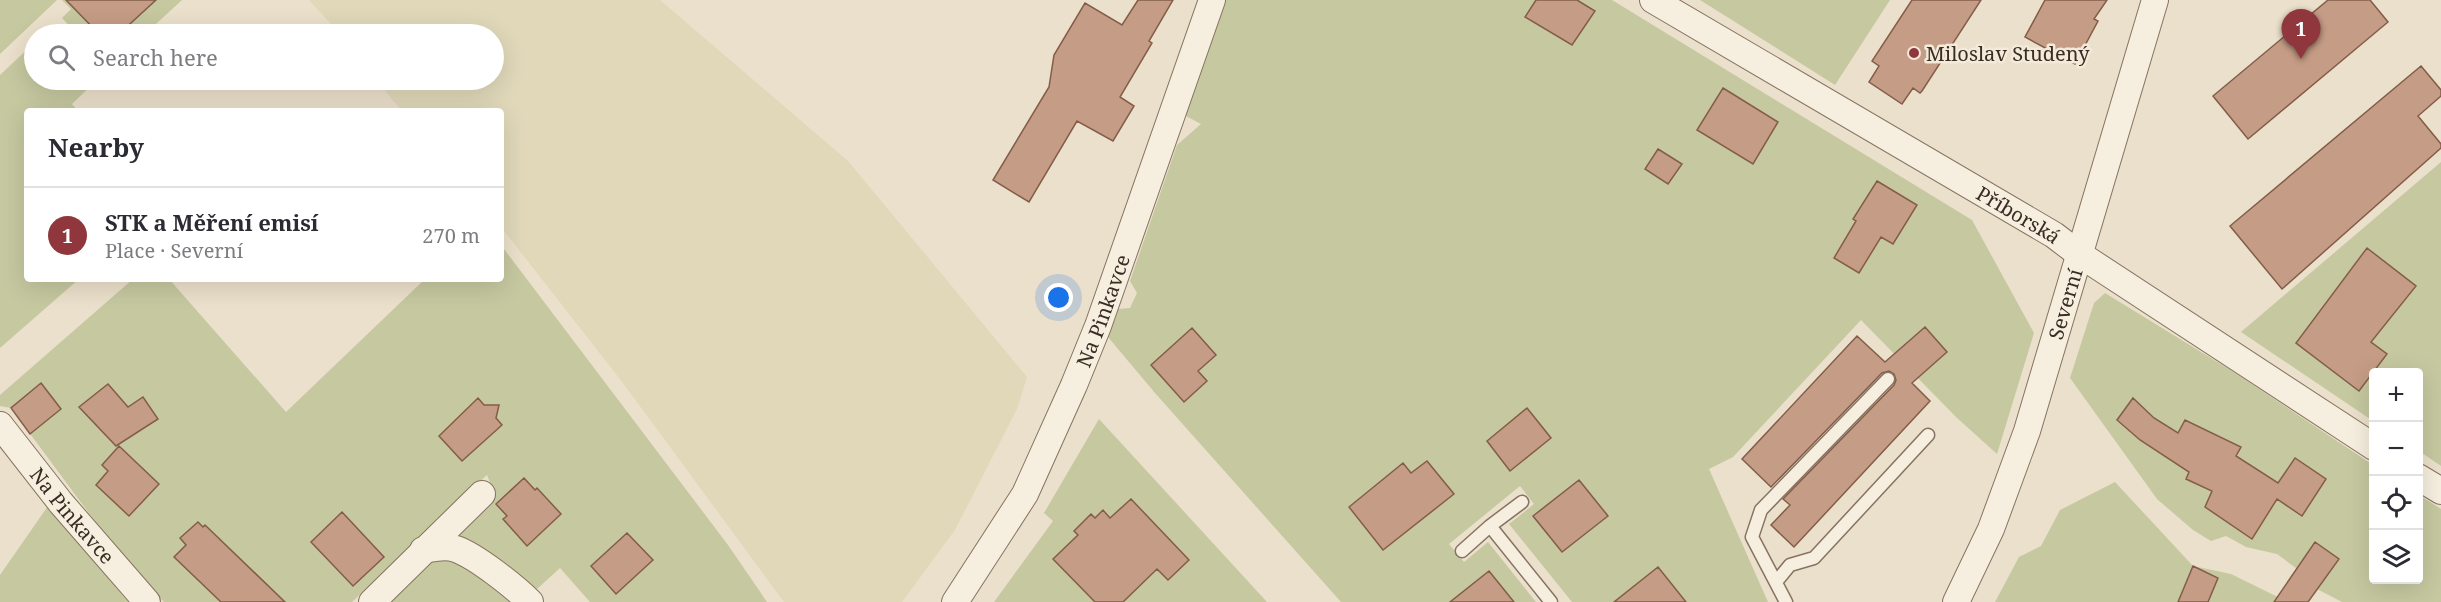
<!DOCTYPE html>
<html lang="en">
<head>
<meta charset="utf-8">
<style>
  :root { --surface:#fff; --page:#f2f2f3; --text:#2b2b33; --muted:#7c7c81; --line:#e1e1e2; --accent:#8f373c }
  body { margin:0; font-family:"Noto Serif",serif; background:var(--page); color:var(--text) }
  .controls { position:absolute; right:18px; bottom:18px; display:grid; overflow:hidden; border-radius:6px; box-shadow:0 6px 24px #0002 }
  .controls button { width:54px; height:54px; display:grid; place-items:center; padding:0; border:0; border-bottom:2px solid var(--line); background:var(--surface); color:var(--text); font:30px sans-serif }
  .you { position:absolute; left:1059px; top:298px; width:21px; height:21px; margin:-15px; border:4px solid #fff; border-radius:50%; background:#1a73e8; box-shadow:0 0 0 9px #1a73e833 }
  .badge { display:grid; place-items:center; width:39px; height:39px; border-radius:50%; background:var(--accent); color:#fff; font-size:20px; font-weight:700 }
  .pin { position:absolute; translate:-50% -50px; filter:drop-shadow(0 2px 3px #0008) }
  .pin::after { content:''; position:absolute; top:32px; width:21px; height:18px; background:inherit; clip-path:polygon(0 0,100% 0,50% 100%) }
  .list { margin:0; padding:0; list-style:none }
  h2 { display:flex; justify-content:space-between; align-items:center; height:78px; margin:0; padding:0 24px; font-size:26px }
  h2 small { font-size:20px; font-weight:400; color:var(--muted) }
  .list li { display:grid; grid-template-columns:39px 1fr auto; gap:18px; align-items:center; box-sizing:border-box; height:96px; padding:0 24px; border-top:2px solid var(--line) }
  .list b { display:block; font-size:22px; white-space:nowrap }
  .list p { margin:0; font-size:20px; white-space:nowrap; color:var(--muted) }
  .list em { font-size:20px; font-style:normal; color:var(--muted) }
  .icon { flex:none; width:33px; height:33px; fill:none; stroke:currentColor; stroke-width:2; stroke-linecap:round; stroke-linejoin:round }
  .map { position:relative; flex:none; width:2441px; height:602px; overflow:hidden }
  .search { position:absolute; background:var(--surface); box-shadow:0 6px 24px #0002; left:24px; top:24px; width:480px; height:66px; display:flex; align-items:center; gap:15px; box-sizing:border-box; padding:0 21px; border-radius:33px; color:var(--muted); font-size:22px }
  .panel { position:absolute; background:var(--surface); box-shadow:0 6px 24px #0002; left:24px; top:108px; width:480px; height:174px; border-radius:6px }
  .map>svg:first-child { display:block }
  .farmland { fill:#e0d8b9 }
  .green { fill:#c6c8a0 }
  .building { fill:#c59c85; stroke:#835d49; stroke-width:1.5 }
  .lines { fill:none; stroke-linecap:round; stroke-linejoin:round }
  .lane-casing { stroke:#867361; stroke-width:15 }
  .street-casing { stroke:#867361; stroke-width:28 }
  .lane { stroke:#f6eede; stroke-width:12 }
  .street { stroke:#f6eede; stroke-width:26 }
  .poi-dot { fill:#8f373c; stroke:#f3eada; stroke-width:2 }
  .labels { text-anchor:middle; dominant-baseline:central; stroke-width:5; stroke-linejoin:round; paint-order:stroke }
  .poi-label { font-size:20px; fill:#392c23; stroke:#f3eada; text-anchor:start }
  .street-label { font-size:20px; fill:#392c23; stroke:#f3eada }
</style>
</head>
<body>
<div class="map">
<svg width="2441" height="602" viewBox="0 0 2441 602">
  <rect width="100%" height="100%" fill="#ebe0cb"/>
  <path class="farmland" d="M309,0H660L848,161L1027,377L1017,409L955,530L902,602H784L623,383L501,227V111H402L376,80H494V34H340Z"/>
  <path class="green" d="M0,0H57L0,54Z
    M62,0H182L145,34H77L62,18L71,9Z
    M1219,0H1612L1972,220L2034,333L1997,454L1956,417L1861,320L1733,457L1709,469L1768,602H1572L1509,524L1534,504L1520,486L1449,544L1464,562L1488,542L1536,602H1341L1155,393L1108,337L1117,309L1130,308L1137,293L1130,281L1177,145L1201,124L1184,115Z
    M1700,0H1890L1835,85Z
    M34,43V80H97L72,104L78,111H27V279H79L0,348V75Z
    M2441,162V466L2419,451L2418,372H2374L2373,421L2241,332Z
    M501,245L728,545L767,602H590L560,568L537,589L492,554L452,533L494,493L487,475L352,602H164L128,566L11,408L0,406V395L133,279H169L286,412L425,279H501Z
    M2105,293L2232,371L2373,465L2374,580H2418L2419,495L2441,509V602H2342L2317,589L2294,573L2296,568L2277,554L2246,547L2226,536L2211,541L2193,530L2157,499L2070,378L2094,303Z
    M1099,419L1267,602H994L1053,521L1044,513Z
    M2115,482L2193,566L2231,574L2288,602H1995L2019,557L2041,546L2060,510Z
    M48,506L128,602H0V575Z
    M438,556L451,559L514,602H381Z"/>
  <path class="building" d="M66,0H156L119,34H99Z
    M1138,0H1173L1149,41L1152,43L1120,97L1134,106L1113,141L1077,121L1029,202L993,180L1049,87L1054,55L1085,3L1122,25Z
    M1536,0H1577L1595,11L1572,45L1525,17Z
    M1912,0H1981L1922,91L1920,93L1913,88L1902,104L1869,82L1879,66L1872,61Z
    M2045,0H2107L2094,19L2098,21L2075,64L2025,37Z
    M2328,0H2370L2388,22L2248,139L2213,96Z
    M2421,66L2441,90V96L2418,116L2441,144V148L2282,289L2230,226Z
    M1723,88L1778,122L1753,164L1697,130Z
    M1658,149L1682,164L1668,184L1645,169Z
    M1877,181L1917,205L1893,244L1881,237L1859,273L1834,258L1856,221L1853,219Z
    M2367,248L2416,286L2371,342L2387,354L2359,391L2296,343Z
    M1925,327L1947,352L1912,383L1930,401L1794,547L1771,525L1790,505L1783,499L1894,385L1896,380L1894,374L1889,371L1882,373L1771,487L1742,459L1857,336L1885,362Z
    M1192,328L1216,355L1198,371L1207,381L1184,402L1151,365Z
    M41,383L61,409L30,434L11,408Z
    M108,384L128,407L143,397L158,419L116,446L79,407Z
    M478,398L484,405H499L496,418L502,425L462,461L439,436Z
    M2133,398L2154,418L2178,433L2185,420L2241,447L2236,456L2278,483L2295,458L2326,479L2302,516L2277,499L2252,539L2205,507L2212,491L2186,479L2189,472L2140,440L2117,420Z
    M1527,408L1551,438L1510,471L1487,441Z
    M119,446L159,484L129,516L96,485L108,471L102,465Z
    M1427,461L1454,494L1383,550L1349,507L1403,463L1411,473Z
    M524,478L535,490L537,488L561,514L527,546L503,519L507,516L496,504Z
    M1579,480L1608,516L1562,552L1533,516Z
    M1131,499L1189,560L1168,580L1157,569L1123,602H1095L1053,559L1078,535L1074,531L1091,514L1095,518L1103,510L1110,518Z
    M342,512L384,557L353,586L311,542Z
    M198,522L203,527L205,525L285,602H221L174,557L186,545L180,538Z
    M627,533L653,560L616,594L591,566Z
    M2315,542L2339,559L2308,602H2274Z
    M2193,566L2218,578L2208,602H2178Z
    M1658,567L1686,602H1614Z
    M1489,571L1514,602H1450Z"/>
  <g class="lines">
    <defs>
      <path id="lane" d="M1522,502L1490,526L1551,602
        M1462,551L1490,526
        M1776,582L1790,565L1814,558L1928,435
        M1786,602L1752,537L1761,510L1888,379"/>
      <g id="street">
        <path id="s1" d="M1653,0L2054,235L2079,254L2374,447"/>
        <path id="s2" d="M0,425L61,503L147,602"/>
        <path d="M2418,477L2441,491"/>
        <path d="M423,550C435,548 445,545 456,549C476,556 515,587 530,602"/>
        <path d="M372,602L482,494"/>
        <path id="s3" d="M955,602L1025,494L1074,385L1098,326L1212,0"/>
        <path id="s4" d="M1956,602L1991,529L2027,431L2155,0"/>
      </g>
    </defs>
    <use href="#lane" class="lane-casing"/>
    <use href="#street" class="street-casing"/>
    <use href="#lane" class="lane"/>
    <use href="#street" class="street"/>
  </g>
  <circle class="poi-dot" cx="1914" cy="53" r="6"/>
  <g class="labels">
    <g class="poi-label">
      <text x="1926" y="53">Miloslav Studený</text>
    </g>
    <g class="street-label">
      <text stroke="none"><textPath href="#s1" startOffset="424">Příborská</textPath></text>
      <text stroke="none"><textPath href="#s4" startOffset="318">Severní</textPath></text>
      <text stroke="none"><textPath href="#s3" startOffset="328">Na Pinkavce</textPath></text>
      <text stroke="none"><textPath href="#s2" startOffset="116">Na Pinkavce</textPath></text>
    </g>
  </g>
</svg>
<div class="controls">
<button>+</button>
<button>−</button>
<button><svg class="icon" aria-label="locate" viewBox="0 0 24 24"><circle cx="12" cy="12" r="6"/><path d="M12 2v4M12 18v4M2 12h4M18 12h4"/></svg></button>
<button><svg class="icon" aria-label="layers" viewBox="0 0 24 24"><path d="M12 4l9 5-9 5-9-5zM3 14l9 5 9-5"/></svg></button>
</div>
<div class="you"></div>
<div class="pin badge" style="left:2301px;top:59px">1</div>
<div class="search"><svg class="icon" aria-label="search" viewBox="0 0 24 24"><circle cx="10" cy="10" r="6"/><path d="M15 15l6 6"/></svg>Search here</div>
<section class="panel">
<h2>Nearby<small></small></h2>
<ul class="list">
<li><span class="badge">1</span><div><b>STK a Měření emisí</b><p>Place · Severní</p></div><em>270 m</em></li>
</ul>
</section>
</div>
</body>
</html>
